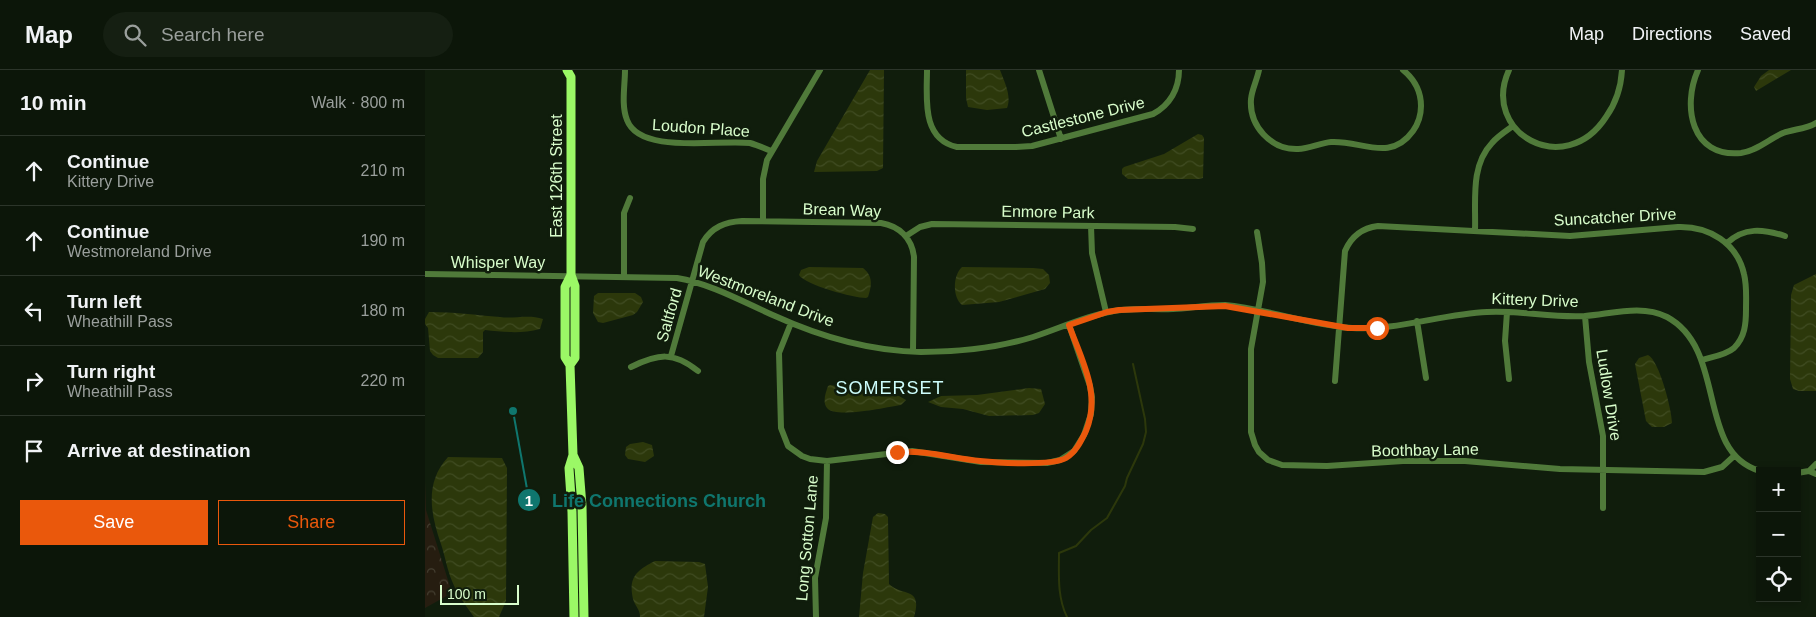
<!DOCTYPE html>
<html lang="en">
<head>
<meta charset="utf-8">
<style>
  :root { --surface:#0c1609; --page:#151f12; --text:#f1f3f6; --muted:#9a9f9c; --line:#2c352a; --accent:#ea580c }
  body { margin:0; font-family:Arial,sans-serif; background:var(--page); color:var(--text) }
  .controls { position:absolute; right:15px; bottom:15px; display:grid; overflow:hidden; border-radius:0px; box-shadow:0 2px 8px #0003 }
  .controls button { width:45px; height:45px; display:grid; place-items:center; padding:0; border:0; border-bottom:1px solid var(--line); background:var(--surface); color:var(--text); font:25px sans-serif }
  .scale { position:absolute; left:15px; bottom:12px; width:79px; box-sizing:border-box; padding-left:5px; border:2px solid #d8fdcb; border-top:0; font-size:14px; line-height:18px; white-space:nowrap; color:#d8fdcb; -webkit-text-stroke:4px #101d0c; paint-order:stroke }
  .stop { position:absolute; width:15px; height:15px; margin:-11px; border:4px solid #ea580c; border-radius:50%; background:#fff }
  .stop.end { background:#ea580c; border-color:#fff; box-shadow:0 1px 5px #0008 }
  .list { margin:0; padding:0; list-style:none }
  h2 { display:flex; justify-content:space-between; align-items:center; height:65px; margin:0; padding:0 20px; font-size:21px }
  h2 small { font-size:16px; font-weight:400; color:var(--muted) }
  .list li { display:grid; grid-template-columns:32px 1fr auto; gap:15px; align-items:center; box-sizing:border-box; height:70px; padding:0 20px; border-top:1px solid var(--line) }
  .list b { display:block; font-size:19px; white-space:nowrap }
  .list p { margin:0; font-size:16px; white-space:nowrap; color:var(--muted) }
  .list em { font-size:16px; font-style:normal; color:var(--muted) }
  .actions { display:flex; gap:10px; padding:15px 20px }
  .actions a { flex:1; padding:11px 0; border:1px solid var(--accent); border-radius:0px; text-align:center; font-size:18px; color:var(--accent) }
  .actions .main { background:var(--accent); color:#fff }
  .icon { flex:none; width:28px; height:28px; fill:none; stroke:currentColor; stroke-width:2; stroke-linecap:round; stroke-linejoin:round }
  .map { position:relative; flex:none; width:1391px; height:547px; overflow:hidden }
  header { display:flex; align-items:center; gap:30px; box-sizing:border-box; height:70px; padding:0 25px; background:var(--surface); border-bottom:1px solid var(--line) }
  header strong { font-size:24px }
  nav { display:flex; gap:28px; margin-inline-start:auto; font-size:18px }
  .search { width:350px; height:45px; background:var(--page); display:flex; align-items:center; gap:12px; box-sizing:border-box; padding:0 18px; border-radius:28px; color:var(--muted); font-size:19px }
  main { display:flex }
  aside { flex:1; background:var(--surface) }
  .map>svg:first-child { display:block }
  .forest { fill:url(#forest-crowns) }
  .water { fill:url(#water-waves) }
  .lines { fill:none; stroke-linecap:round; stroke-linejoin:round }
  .stream { stroke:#2c380b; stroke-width:2 }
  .minor { stroke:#507a3a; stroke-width:6 }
  .secondary { stroke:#9bf866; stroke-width:9 }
  .route { stroke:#ea580c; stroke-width:6 }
  .labels { text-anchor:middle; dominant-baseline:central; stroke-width:5; stroke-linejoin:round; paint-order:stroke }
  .street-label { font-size:16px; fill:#d8fdcb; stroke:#101d0c }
  .neighbourhood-label { font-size:18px; letter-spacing:1px; fill:#cdfdfc; stroke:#101d0c }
  .leader { fill:none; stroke:#0f766e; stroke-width:2 }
  .callout-dot { fill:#0f766e; stroke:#101d0c; stroke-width:2 }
  .mark-label { font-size:15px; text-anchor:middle; font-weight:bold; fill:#fff }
  .callout-label { font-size:18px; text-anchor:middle; font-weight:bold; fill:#0f766e; stroke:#101d0c; stroke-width:5; stroke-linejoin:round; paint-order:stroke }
</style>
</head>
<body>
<header>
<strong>Map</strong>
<div class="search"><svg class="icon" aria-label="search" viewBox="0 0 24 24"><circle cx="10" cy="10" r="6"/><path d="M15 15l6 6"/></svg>Search here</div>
<nav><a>Map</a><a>Directions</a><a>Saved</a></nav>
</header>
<main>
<aside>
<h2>10 min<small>Walk · 800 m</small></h2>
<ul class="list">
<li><svg class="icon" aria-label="ahead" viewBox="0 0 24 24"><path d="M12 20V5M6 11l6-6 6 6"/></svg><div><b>Continue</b><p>Kittery Drive</p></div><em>210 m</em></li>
<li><svg class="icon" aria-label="ahead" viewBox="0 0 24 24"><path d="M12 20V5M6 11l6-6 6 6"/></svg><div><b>Continue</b><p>Westmoreland Drive</p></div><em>190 m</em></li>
<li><svg class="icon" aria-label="left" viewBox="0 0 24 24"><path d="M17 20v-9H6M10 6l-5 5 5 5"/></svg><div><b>Turn left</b><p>Wheathill Pass</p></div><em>180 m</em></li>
<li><svg class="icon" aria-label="right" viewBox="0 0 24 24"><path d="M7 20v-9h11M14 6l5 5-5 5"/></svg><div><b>Turn right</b><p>Wheathill Pass</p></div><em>220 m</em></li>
<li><svg class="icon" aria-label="arrive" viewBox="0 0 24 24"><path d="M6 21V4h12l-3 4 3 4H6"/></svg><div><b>Arrive at destination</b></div></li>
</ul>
<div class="actions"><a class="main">Save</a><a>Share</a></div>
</aside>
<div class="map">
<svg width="1391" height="547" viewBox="0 0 1391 547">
  <defs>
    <pattern id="forest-crowns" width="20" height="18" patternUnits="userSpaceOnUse" patternTransform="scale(1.25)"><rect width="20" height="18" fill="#261d10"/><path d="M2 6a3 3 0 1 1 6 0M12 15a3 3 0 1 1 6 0" fill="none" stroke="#453f31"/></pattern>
    <pattern id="water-waves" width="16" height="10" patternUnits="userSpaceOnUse" patternTransform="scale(1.25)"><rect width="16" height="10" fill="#2c380b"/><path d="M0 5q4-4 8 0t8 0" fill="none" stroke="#404c22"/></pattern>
  </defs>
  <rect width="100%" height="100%" fill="#101d0c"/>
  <path class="forest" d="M0,411L1,440L27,523L0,538Z"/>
  <path class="water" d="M445,0H459L458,98L452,101L389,102L392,91Z
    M541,0H575C579,11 587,26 582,38L562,40L543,37L541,28Z
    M1344,0H1366L1331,21L1329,17L1336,6Z
    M773,64L777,65L779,68L778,108L774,109H703L697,104V99L699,97L739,84Z
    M384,197L438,198C448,206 447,215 443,227L441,228C429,228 380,215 374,205L376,200Z
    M537,197L608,198L618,199L624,205L625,213L620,219L574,232L537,235C527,227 528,205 537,197Z
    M1391,204V321H1374L1368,319L1365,309L1366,225L1369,215Z
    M173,223H210L216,227L218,232L212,242L208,245L178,253L173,252L168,243L169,226Z
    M4,242C28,242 51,245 75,247C89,249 104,244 118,249L115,259C96,264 79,262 60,260L58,262V282L53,288H13L8,285L5,281L3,258L0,254V249Z
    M1223,285C1234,290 1247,340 1247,353L1239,357H1227L1221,351L1220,346L1210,294L1214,288Z
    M405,315L474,326L481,330L476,335C462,337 411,349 402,338C397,332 401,322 403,316Z
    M604,318L616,319L620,334L614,343L608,345L564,346L538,339L516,337L503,332L516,326L552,325Z
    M218,372L227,375L229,386L220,392L203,389L200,385L201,377L205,374Z
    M23,387L77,388L82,398L81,531L74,547H49C41,536 32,524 27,511C22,499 20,486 16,474C5,443 0,412 23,387Z
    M453,443L460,444L463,447L464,514C477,527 498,516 489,547H434L438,503L448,447Z
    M230,491L274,492L280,494L283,517L279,547H215C215,539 210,536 208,529C203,507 212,500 230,491Z"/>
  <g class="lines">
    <path class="stream" d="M642,547C632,527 634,504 634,483L651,476L666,460L682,448L700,416L702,408L718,374L721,362L720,349L708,294"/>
    <path class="minor" d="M200,0C200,16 196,35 202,50C215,85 294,69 325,73C332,75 339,78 346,81
      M502,0C502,28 496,69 532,77H591L607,76L728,44C745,35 754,19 754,0
      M614,0L636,69
      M834,0C832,10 827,19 826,29C824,56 846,80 873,79C884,79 895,73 906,72C936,70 965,93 988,61C993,54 996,45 996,36C996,21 989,9 978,0
      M1084,0C1055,63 1140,110 1181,47C1191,33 1196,17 1197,0
      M1273,0C1257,36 1266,88 1316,83C1332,81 1344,69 1358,63C1369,59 1381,59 1391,53
      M338,151V109L342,90L395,0
      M666,156L667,183L681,242
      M1050,161C1051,132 1045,96 1067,73C1073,66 1081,61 1088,56
      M832,162L837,193L838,212L826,279V362L830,375L834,382L843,390L857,395L902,396L978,391H1040L1135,399L1279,402L1297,397L1309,386
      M481,166L495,157L507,154L750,157L768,159
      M1302,173C1319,157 1338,159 1360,166
      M0,204L252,208C287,214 318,232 350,246C396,267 446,281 496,282C534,282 572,278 608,267C633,259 658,247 684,242C705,237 726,240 748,239C765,238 782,235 800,235C843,239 884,255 927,258C969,261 1018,244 1062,242C1094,240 1127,248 1160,246C1186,244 1217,234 1242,247C1303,280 1270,382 1335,401
      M199,206V143L205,128
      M1082,242L1080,271L1084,309
      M1160,246L1164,292L1178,366V438
      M992,251L1001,308
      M366,253L354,283L356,358L363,376L377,386L385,389L402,391L487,381L556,392L622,393L635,390L649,381L659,365L666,344L667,327L665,316L644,255
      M246,286L278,172C287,157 300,152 317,151L456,153C474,156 487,168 489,187L488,281
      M206,297C233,284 248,281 273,301
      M910,311L920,181C926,167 937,158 953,156L1145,166L1253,157C1284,156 1312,173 1319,204C1322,216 1321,227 1321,239C1321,254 1320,267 1309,278C1301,285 1287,287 1277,290
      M1384,401L1391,394
      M1372,403L1384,401L1391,404
      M391,547L390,508L401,448L402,391"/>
    <path class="secondary" d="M142,0L146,7V205L150,216V288L145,295
      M146,205L140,217V287L145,295L148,385L154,398L157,436L159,547
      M148,385L144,398L147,442L149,547"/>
  </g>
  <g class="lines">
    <path class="route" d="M472,382C500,380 527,388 555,391C573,393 627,396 641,388C651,382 656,371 661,361C667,346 668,331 665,316C661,295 651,275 644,255L682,242L694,240L800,236L923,258H952"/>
  </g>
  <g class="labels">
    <g class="street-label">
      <text transform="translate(658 47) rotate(-14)">Castlestone Drive</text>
      <text transform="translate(276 58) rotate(4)">Loudon Place</text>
      <text transform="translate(131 106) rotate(-90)">East 126th Street</text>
      <text transform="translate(417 140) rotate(2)">Brean Way</text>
      <text transform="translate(623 142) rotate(1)">Enmore Park</text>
      <text transform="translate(1190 147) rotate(-3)">Suncatcher Drive</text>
      <text x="73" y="192">Whisper Way</text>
      <text transform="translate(341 226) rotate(21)">Westmoreland Drive</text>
      <text transform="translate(1110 230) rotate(2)">Kittery Drive</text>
      <text transform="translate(244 245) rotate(-74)">Saltford</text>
      <text transform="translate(1184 325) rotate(81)">Ludlow Drive</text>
      <text transform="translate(1000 380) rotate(-1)">Boothbay Lane</text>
      <text transform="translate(382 468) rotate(-85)">Long Sotton Lane</text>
    </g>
    <g class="neighbourhood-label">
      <text x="465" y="318">SOMERSET</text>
    </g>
  </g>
  <path class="leader" d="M88 341L104 430"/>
  <g class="callout-dot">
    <circle cx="88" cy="341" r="5"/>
    <circle cx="104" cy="430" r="12"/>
  </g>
  <g class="mark-label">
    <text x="104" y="436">1</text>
  </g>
  <g class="callout-label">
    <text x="234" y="437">Life Connections Church</text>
  </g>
</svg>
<div class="controls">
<button>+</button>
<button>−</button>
<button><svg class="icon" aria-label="locate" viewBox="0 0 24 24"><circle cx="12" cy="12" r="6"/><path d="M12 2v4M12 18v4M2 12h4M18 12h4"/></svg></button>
</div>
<div class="scale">100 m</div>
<div class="stop" style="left:952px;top:258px"></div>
<div class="stop end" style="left:472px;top:382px"></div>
</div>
</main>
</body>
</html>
